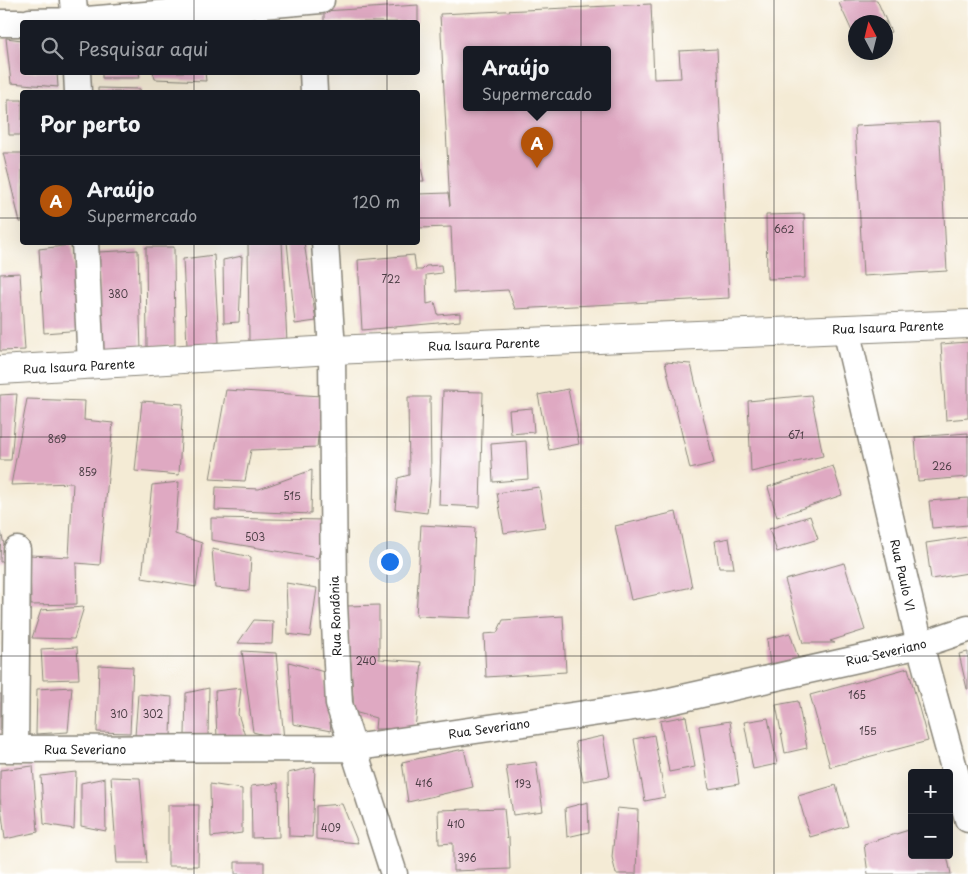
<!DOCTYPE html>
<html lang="pt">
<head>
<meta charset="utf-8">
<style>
  :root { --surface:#171b24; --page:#242831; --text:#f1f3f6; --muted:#9ea1a6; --line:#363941; --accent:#b45309 }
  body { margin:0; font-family:"Playpen Sans",sans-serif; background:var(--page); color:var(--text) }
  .controls { position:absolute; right:15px; bottom:15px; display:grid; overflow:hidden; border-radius:5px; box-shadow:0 5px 20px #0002 }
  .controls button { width:45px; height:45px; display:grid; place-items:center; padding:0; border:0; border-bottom:1px solid var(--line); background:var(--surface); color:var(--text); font:25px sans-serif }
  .compass { position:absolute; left:848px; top:15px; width:45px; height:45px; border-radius:50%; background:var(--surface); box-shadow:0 5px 20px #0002; rotate:353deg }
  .you { position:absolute; left:389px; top:561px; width:18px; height:18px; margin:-12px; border:4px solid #fff; border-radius:50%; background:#1a73e8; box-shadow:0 0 0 8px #1a73e833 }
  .badge { display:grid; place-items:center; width:32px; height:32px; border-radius:50%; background:var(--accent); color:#fff; font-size:16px; font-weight:700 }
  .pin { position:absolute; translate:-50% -41px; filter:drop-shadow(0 1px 2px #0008) }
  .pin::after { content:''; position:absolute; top:26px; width:18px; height:15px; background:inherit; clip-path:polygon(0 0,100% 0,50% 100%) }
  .popup { position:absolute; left:463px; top:46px; width:148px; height:65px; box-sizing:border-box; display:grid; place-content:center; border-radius:5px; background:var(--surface); filter:drop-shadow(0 1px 4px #0005); font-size:16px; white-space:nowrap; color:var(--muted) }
  .popup b { font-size:19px; color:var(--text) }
  .popup::after { content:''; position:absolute; left:50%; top:100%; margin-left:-10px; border:10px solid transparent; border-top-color:var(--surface) }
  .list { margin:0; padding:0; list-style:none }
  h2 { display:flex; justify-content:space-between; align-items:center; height:65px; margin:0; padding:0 20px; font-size:21px }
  h2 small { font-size:16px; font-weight:400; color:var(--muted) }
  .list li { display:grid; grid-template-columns:32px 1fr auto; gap:15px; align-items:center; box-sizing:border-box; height:90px; padding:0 20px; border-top:1px solid var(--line) }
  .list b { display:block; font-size:19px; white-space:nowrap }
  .list p { margin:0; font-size:16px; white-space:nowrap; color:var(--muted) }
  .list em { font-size:16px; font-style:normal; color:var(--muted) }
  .icon { flex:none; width:28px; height:28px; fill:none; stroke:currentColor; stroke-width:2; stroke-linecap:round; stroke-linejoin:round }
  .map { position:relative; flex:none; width:968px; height:874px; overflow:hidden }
  .search { position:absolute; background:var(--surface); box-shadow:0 5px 20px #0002; left:20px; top:20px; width:400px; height:55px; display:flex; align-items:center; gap:12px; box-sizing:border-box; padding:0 18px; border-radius:5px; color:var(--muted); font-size:19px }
  .panel { position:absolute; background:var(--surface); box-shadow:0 5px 20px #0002; left:20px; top:90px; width:400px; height:155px; border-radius:5px }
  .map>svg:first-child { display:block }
  .building { fill:#dfa9c2; fill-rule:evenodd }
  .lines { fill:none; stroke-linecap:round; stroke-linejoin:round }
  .minor-casing { stroke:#888478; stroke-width:29 }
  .tertiary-casing { stroke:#888478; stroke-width:30 }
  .minor { stroke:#fff; stroke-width:26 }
  .tertiary { stroke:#fff; stroke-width:28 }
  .grid { fill:none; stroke:#1c1c1c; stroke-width:1; stroke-opacity:0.55 }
  .labels { text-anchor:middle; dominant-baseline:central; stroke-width:4; stroke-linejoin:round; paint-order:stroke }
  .number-label { font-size:10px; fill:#4d3f46 }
  .street-label { font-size:12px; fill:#1c1c1c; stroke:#fff }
</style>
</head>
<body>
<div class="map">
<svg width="968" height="874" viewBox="0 0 968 874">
  <rect width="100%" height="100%" fill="#fff"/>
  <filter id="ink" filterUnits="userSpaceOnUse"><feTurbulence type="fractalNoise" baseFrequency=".02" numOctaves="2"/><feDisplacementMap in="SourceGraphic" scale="10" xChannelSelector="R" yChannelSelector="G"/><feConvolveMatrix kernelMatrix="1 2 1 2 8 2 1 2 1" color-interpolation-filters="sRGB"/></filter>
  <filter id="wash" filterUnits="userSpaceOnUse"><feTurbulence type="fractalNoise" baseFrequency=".0096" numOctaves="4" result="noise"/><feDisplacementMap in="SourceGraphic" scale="20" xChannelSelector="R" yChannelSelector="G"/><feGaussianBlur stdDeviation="1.12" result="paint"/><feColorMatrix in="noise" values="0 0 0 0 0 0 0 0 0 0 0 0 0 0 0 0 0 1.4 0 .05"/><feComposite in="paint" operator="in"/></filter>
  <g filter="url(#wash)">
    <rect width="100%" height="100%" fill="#f4ebd5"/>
    <g id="blocks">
      <path class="building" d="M846,0H877L891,32L886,34V22H856V40L839,3Z
        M651,4L654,79L681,78L679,51L717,49L729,298L515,309L508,290L454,293L451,227L418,228V194L448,193L450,206L440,14ZM467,49H607V107H467Z
        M418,5V22H324V11Z
        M6,38L22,40V72H57L58,87L11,83Z
        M102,72H139L140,78H102Z
        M153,72H205L206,81L155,79Z
        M98,88L140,89L141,92H98Z
        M8,100H22V135H9Z
        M939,122L947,271L863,276L855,126Z
        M3,153H22V222H20Z
        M418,155L424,181H418Z
        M804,214L805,278L767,279L766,215Z
        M248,242H282L287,342L249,341Z
        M287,242H304L316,321L295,324Z
        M71,245L82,330L44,333L39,249Z
        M146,247H174L175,345L147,347Z
        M138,250L141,351H101L99,252Z
        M214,255L219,343L187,346L183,259Z
        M414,255L416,270H422L426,266L441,265L442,273L426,275L427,304L435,302L438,315L460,313V321L362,330L358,260Z
        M242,256L239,322L224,323L223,260Z
        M20,273L25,350L0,351V274Z
        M968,342V418L946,420L941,344Z
        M665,362L691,364L714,463L690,469Z
        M568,389L579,444L549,450L538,395Z
        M226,390L322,396L317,447L251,450L245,481L210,479Z
        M443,391L483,392L480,507L439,505Z
        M17,394L11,460H0V395Z
        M811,395L823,456L751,472L748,401Z
        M408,397H430L431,476L427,513L395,509L398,478L409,475Z
        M27,399L85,401L84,420L113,423L100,565L76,563L77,604L31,605L30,555L69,557L73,483L11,485Z
        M142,401L183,404L179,475L135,471Z
        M532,408L534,432L511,434L509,410Z
        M968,433V477L918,481L915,437Z
        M526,441L528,479L493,482L491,444Z
        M833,466L842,495L777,517L768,487Z
        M312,470L311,514L215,510L216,487L259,489Z
        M179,482L175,534L202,543L196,587L142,578L152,485Z
        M539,487L545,527L504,533L497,493Z
        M968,498V525L932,528L929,501Z
        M676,512L692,587L631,600L615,526Z
        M810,516L818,539L777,552L769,529Z
        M211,518L326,520L318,558L211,540Z
        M421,525L475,528L471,618L416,616Z
        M1,532L8,561L0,562Z
        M968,537V573L931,579L926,543Z
        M729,538L734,568H719L715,541Z
        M212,549L251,557L249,591L215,588Z
        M844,563L865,630L830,641L835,643H803L785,580Z
        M286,583L317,588L310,637L288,634Z
        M379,605V659L422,662L415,729H375L376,718L354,712L347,606Z
        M84,607L74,639L32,638L41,610Z
        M563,616L566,672L486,677L484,634L497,633L503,620Z
        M254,620L273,621L272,644L238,643Z
        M790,633L799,661L770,665L767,639Z
        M77,647L79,679L43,680L41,649Z
        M242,651L276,653L284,740L253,732Z
        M968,652V689H967L959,654Z
        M289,662L324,672L331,731L293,724Z
        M99,665L133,667L130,733L97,732Z
        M908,668L928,741L830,767L810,695Z
        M72,687L68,732L36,734L37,689Z
        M209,688L208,735H185L186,693Z
        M241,688L238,714L245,736L217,738L215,691Z
        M0,694H4L1,734H0Z
        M138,694L172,697L171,738L135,736Z
        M798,701L807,748L785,753L776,705Z
        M686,716L695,767L669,772L660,721Z
        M768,718L777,764L753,769L744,722Z
        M730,721L739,784L709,789L699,726Z
        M654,735L665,797L645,801L634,739Z
        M603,736L610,776L583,781L575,742Z
        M464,749L473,787L408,802L402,762Z
        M536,762L543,811L513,815L506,766Z
        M33,766L38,832L5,839L0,798V770Z
        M315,767L312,837L289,836L288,773Z
        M76,772L74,829L44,824L41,776Z
        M111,777L140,778L147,863H117Z
        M105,778L106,831L81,826V783Z
        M278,783L279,837L252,838L251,786Z
        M210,784L242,789V833L211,837Z
        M836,785L848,826L810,837L798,796Z
        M588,802L589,832L567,837L565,808Z
        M342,804L358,843L316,839V806Z
        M168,805H199L198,866H168Z
        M504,808L507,839L509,837L510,869L453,871V843L439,844L438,810Z
        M617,808L638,810L636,874H616L612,857Z
        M912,829V855H947L951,874H868L864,844Z
        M235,862H264V874H235Z"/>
    </g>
  </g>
  <g filter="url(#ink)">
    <use href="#blocks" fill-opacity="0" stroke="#888478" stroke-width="1"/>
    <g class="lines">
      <defs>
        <path id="minor" d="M73,0L75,22
          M30,22L75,21L321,0
          M0,23H22
          M77,72L78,92
          M313,72L314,92
          M85,242L91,365
          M325,242L332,350L334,604L339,704L394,874
          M846,329L920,645L968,819
          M0,749L352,748L661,703L920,645L968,629
          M15,749L17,550"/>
        <path id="tertiary" d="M0,370L332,350L968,324"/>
      </defs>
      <use href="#minor" class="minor-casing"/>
      <use href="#tertiary" class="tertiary-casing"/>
      <use href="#minor" class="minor"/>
      <use href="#tertiary" class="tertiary"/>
    </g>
  </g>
  <path class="grid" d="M194,0V22M387,0V22M581,0V874M774,0V874M194,72V92M387,72V92M0,218H22M418,218H968M194,242V874M387,242V874M0,437H968M0,656H968"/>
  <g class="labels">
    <g class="number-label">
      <text x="784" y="228">662</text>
      <text x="391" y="278">722</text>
      <text x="118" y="293">380</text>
      <text x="796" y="434">671</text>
      <text x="57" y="438">869</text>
      <text x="942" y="465">226</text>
      <text x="88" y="471">859</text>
      <text x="292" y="495">515</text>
      <text x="255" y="536">503</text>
      <text x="366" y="660">240</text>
      <text x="857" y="694">165</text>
      <text x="119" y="713">310</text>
      <text x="153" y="713">302</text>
      <text x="868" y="730">155</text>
      <text x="424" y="782">416</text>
      <text x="523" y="783">193</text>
      <text x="456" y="823">410</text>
      <text x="331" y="827">409</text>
      <text x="467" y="857">396</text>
    </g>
    <g class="street-label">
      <text transform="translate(888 327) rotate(-2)">Rua Isaura Parente</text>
      <text transform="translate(484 344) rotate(-2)">Rua Isaura Parente</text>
      <text transform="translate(79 366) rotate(-3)">Rua Isaura Parente</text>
      <text transform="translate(903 575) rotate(77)">Rua Paulo VI</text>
      <text transform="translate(335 616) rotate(-92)">Rua Rondônia</text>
      <text transform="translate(886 652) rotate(-13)">Rua Severiano</text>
      <text transform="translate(489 728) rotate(-8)">Rua Severiano</text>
      <text x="85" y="749">Rua Severiano</text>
    </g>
  </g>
</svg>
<div class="controls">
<button>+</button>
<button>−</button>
</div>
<svg class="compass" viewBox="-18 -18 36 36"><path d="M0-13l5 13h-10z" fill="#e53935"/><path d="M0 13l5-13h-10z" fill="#9ea1a6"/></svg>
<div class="you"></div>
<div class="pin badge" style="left:537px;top:168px">A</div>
<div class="popup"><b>Araújo</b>Supermercado</div>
<div class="search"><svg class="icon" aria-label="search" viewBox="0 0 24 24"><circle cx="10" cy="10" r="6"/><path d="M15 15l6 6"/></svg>Pesquisar aqui</div>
<section class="panel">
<h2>Por perto<small></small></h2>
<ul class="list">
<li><span class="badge">A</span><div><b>Araújo</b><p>Supermercado</p></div><em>120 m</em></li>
</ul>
</section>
</div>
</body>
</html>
